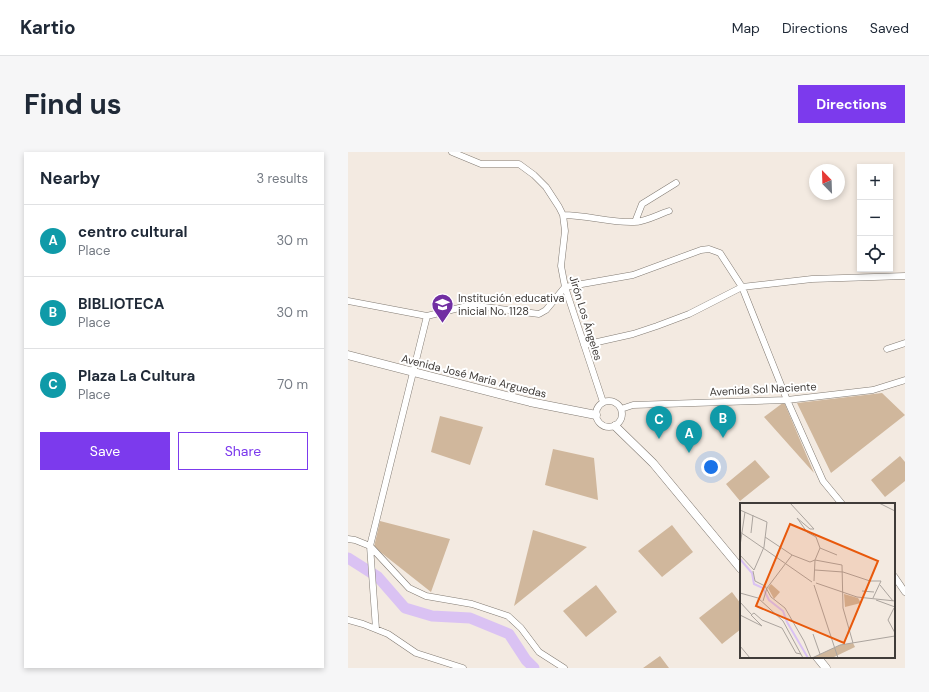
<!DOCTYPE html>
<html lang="en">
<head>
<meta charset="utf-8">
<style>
  :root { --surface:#fff; --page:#f6f6f7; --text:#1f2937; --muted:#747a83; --line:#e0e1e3; --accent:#7c3aed }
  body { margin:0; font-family:"DM Sans",sans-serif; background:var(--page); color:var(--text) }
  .controls { position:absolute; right:12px; top:12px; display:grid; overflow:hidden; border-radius:0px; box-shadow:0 2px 6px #0003 }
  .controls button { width:36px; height:36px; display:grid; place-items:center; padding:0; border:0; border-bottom:1px solid var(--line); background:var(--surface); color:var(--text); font:20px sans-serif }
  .compass { position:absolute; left:461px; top:12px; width:36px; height:36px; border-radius:50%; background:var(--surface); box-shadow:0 2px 6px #0003; rotate:337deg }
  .you { position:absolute; left:363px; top:315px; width:14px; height:14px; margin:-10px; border:3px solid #fff; border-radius:50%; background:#1a73e8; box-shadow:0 0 0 6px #1a73e833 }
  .badge { display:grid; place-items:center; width:26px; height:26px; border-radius:50%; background:var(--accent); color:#fff; font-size:13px; font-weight:700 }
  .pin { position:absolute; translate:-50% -33px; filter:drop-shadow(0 1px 2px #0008) }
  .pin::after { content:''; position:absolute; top:21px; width:14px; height:12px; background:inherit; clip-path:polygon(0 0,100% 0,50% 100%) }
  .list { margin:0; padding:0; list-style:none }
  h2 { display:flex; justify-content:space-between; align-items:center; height:52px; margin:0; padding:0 16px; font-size:17px }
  h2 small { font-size:13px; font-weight:400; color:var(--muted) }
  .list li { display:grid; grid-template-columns:26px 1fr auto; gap:12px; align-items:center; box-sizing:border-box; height:72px; padding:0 16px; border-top:1px solid var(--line) }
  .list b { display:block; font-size:15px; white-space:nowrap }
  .list p { margin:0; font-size:13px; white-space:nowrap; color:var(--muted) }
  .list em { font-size:13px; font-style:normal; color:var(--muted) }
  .actions { display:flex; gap:8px; padding:12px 16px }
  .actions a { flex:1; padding:9px 0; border:1px solid var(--accent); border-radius:0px; text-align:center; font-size:14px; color:var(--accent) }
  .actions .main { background:var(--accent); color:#fff }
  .icon { flex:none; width:22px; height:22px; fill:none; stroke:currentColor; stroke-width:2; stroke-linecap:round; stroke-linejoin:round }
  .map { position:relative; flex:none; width:557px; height:516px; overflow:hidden; border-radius:0px }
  header { display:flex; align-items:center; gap:24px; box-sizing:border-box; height:56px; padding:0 20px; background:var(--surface); border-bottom:1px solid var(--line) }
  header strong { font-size:19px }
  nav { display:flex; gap:22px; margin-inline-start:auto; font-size:14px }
  .intro { display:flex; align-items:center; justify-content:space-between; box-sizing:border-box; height:96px; padding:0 24px }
  h1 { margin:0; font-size:28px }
  .button { padding:10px 18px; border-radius:0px; background:var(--accent); color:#fff; font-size:14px; font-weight:700 }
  main { display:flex; gap:24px; padding:0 24px }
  aside { flex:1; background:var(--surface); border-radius:0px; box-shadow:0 2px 6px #0003 }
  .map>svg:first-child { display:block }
  .green { fill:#d0b79c }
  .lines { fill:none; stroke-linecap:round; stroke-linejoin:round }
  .river { stroke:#dac2f3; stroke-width:11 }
  .minor-casing { stroke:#827b73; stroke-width:7 }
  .major-casing { stroke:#827b73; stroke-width:9 }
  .minor { stroke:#fff; stroke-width:6 }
  .major { stroke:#fff; stroke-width:8 }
  .labels { text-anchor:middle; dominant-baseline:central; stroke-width:4; stroke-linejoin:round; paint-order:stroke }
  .poi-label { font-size:11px; fill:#403c39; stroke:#fff; text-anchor:start }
  .street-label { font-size:11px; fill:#403c39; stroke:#fff }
  .inset-river { fill:none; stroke:#dac2f3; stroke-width:2 }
  .inset-road { fill:none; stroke:#aba49e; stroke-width:1 }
  .view { fill:#e8590c; fill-opacity:0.15; stroke:#e8590c; stroke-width:2 }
  .inset-edge { fill:none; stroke:#403c39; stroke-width:2 }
</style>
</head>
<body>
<header>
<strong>Kartio</strong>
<nav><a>Map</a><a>Directions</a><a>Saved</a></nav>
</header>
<div class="intro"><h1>Find us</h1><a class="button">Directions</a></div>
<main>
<aside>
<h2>Nearby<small>3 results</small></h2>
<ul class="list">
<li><span class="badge" style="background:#0f9aa8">A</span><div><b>centro cultural</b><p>Place</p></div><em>30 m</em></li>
<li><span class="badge" style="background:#0f9aa8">B</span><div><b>BIBLIOTECA</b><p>Place</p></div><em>30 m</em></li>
<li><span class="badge" style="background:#0f9aa8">C</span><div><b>Plaza La Cultura</b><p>Place</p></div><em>70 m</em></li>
</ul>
<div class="actions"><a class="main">Save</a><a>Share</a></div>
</aside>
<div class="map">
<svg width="557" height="516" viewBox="0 0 557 516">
  <rect width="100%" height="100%" fill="#f3eae1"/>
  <path class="green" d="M534,241L557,263L483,321L449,251Z
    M436,250L466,321L416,265Z
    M92,264L135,275L122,313L83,300Z
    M205,297L246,306L250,348L197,333Z
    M552,304L557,310V329L537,345L523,328Z
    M407,308L422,325L392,349L378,332Z
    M32,369L102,387L83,440L26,395Z
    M324,373L345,400L314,425L290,399Z
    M185,378L239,395L166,454Z
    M248,433L269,460L238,485L215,459Z
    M384,440L393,452V477L374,492L351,466Z
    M312,504L321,516H295Z"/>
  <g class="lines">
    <path class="river" d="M0,406L30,425L57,456L84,464L122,466L161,482L178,508L186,516"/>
    <defs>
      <path id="minor" d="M104,0L133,12H171L186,23L198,35L211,55L215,63L217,79L213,114L217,135L255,250
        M215,63C239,63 263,71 286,70C297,70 311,62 321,59
        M287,70L294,52L328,31
        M0,149L79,164L119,154H129L191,162L198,158L217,135L285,123L353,98L361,97L372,101L394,135L439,248L475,329L494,352
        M236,193L285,182L309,174L341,162L394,135L464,127L557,124
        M539,197L557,191
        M248 262a13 13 0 1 1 26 0a13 13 0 1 1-26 0Z
        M273,257L285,253L439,248L525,238L557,228
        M0,387L7,388L22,394L61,436L78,444L124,452L160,464L173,476L191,500L216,516
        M546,424L557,440
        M0,468L15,472L40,482L68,501L115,516
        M28,477L22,394L79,164"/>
      <path id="major" d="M0,203L182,250L248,263
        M267,274L305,311L393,417
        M469,505L478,516"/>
    </defs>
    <use href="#minor" class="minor-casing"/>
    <use href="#major" class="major-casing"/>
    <use href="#minor" class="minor"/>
    <use href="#major" class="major"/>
  </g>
  <defs>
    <symbol id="school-pin" viewBox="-11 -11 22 30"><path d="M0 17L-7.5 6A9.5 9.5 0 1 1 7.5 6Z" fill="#712ea2" stroke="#fff"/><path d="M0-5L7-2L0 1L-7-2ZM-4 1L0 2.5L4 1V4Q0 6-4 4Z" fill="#fff"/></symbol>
  </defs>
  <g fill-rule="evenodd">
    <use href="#school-pin" x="82" y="140" width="25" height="34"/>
  </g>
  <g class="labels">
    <g class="poi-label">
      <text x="110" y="146">Institución educativa<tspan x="110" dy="13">inicial No. 1128</tspan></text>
    </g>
    <g class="street-label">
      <text transform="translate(238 166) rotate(73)">Jirón Los Ángeles</text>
      <text transform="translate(126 224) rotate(14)">Avenida José Maria Arguedas</text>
      <text transform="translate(415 237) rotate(-3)">Avenida Sol Naciente</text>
    </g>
  </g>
  <g transform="translate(392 351)">
    <rect width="155" height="155" fill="#f3eae1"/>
    <path d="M31,81L40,89L34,96L28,85ZM104,91L118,95L121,100L105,104ZM113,140L115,144L92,155H72L100,142Z" fill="#d0b79c"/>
    <path class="inset-river" d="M0,56L12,70L14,81L23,85L29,97L43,108L47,119L68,155"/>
    <path class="inset-road" d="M50,0L74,26H70L57,15L67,29L76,34L80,45M139,0L155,8M0,7L27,19L24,44L14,67L0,52M0,29L72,79M11,30L13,12M25,34L52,52L70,59L75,57L102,62L103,105L113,140M0,43L5,9M80,45L97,52M75,67L103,69L130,78H141L133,95M13,68L15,78L25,83L31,94L45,105L64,138L71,155M74,78L75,57L80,45M76,80L117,94L155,98M74,82L98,155M140,82L153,98M122,88L134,89M0,90L18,95L43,118L63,155M136,97L155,104M23,98L27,85L52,52M0,99L11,111M154,105L148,117L155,130M0,112L22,123L11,112L14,110L22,117L42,125L56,150L61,151M73,131L80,151M0,143L10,155M72,155L100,142L155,133"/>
    <path class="view" d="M50,21L138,58L104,140L16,103Z"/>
    <rect width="155" height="155" class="inset-edge"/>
  </g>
</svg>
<div class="controls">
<button>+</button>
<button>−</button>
<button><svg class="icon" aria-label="locate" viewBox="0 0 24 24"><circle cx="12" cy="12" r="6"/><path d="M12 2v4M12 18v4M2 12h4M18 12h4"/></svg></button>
</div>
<svg class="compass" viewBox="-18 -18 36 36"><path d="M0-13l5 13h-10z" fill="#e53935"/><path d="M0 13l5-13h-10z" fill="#747a83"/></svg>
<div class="you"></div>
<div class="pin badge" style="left:341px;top:301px;background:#0f9aa8">A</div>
<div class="pin badge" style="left:375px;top:286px;background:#0f9aa8">B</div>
<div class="pin badge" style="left:311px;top:287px;background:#0f9aa8">C</div>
</div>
</main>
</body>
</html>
